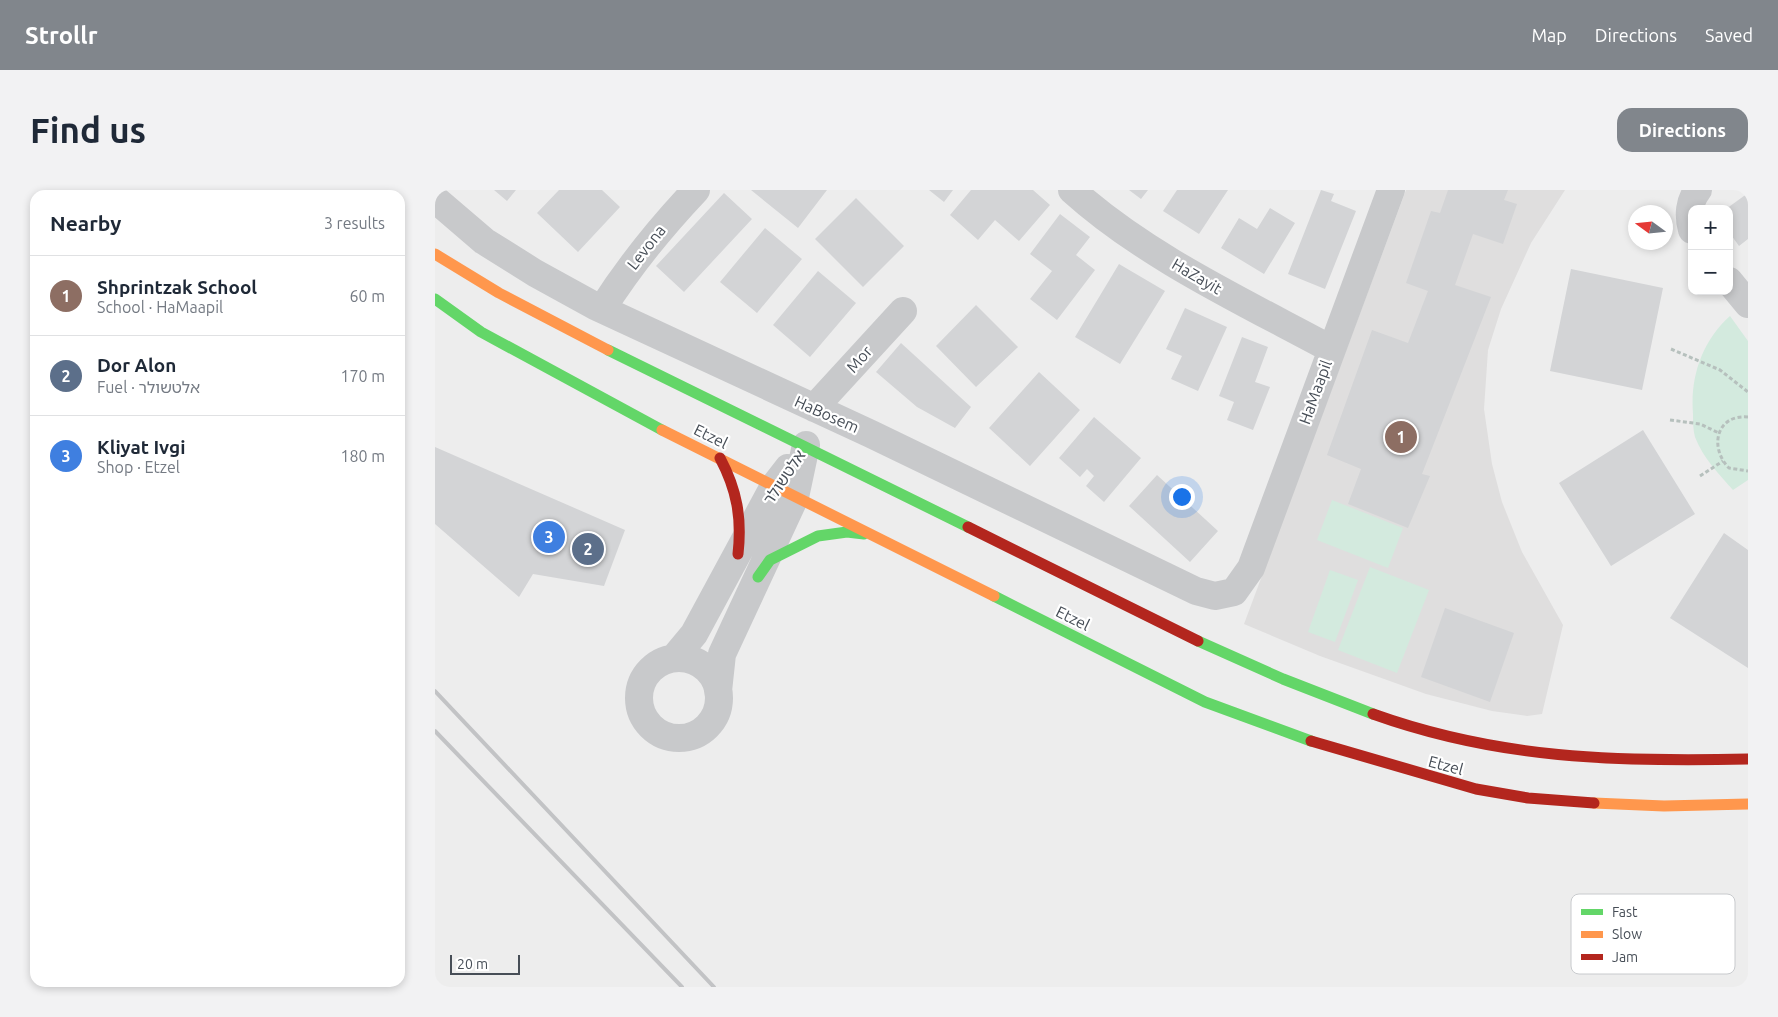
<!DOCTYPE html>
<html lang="en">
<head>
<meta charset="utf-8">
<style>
  :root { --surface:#fff; --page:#f2f2f3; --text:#1f2937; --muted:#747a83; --line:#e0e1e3; --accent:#81868c }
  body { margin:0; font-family:Ubuntu,"Noto Sans Hebrew",sans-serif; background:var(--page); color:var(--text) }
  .controls { position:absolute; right:15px; top:15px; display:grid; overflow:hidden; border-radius:10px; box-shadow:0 2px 8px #0003 }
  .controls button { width:45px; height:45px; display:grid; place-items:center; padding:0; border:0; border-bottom:1px solid var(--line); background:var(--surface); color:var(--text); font:25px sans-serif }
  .compass { position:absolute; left:1193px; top:15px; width:45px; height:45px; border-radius:50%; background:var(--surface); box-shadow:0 2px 8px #0003; rotate:285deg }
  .scale { position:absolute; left:15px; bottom:12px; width:70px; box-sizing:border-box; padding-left:5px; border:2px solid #474e57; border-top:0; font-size:14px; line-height:18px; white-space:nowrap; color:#474e57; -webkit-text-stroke:4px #fff; paint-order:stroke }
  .you { position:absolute; left:746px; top:306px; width:18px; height:18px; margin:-12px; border:4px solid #fff; border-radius:50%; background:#1a73e8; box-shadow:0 0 0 8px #1a73e833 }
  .badge { display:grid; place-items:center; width:32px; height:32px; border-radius:50%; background:var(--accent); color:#fff; font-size:16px; font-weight:700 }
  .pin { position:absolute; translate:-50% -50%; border:2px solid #fff; box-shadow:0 1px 5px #0006 }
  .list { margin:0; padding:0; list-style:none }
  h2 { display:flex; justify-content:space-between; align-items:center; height:65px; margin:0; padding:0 20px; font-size:21px }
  h2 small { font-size:16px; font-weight:400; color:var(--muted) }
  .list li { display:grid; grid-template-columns:32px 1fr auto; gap:15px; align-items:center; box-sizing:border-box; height:80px; padding:0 20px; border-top:1px solid var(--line) }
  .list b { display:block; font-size:19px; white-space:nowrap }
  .list p { margin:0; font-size:16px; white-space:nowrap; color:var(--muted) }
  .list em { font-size:16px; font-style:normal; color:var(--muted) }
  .map { position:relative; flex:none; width:1313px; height:797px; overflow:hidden; border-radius:15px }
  header { display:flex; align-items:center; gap:30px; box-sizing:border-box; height:70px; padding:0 25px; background:var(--accent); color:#fff }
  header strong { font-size:24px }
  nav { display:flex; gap:28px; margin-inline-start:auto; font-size:18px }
  .intro { display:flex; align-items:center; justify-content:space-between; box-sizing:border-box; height:120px; padding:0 30px }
  h1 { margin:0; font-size:35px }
  .button { padding:12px 22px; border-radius:15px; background:var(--accent); color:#fff; font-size:18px; font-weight:700 }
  main { display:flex; gap:30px; padding:0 30px }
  aside { flex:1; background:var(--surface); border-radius:15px; box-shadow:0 2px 8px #0003 }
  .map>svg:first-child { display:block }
  .education { fill:#dfdede }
  .green { fill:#d3eade }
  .building { fill:#d3d4d6 }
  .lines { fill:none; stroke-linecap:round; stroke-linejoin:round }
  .path { stroke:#b6c0bd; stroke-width:3; stroke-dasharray:4 2.5; stroke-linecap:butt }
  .street { stroke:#c8c9cb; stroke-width:28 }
  .fast { stroke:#63d668; stroke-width:11 }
  .slow { stroke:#ff974d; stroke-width:11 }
  .jam { stroke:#b3261e; stroke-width:11 }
  .rail { stroke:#c2c3c5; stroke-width:4 }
  .labels { text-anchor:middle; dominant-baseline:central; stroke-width:4.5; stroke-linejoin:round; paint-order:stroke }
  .street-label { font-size:16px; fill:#474e57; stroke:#fff }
  .key { fill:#fff; stroke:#c8cacd; stroke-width:1 }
  .key-label { font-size:14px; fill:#474e57 }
</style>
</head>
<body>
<header>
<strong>Strollr</strong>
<nav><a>Map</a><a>Directions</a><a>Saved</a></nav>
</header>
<div class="intro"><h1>Find us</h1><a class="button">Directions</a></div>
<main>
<aside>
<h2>Nearby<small>3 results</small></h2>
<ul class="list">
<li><span class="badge" style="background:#8d6e63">1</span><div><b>Shprintzak School</b><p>School · HaMaapil</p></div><em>60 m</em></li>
<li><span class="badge" style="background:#5c6f8a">2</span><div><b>Dor Alon</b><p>Fuel · אלטשולר</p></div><em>170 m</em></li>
<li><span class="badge" style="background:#3f7fe0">3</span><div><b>Kliyat Ivgi</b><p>Shop · Etzel</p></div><em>180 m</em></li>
</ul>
</aside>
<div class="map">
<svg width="1313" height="797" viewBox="0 0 1313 797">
  <rect width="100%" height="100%" fill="#ededed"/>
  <path class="education" d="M971,0H1130L1096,53L1066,119L1053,160L1049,219L1057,274L1067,312L1087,362L1128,435L1107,524L1092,526L1057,521L991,504L885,466L809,434Z"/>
  <path class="green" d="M1295,126L1313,151V290L1298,300C1283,283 1268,268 1260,247C1258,240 1258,231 1258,224C1255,187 1267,151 1295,126Z
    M897,310L968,338L953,378L882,350Z
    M935,377L994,400L962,483L903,460Z
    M895,380L923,390L900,452L873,442Z"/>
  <path class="building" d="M59,0H81L72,11Z
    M124,0H167L185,17L143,62L102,23Z
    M316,0H392L363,38Z
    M494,0H518L509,12Z
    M536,0H598L615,15L584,51L560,30L543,50L515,25Z
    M694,0H713L706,9Z
    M742,0H793L764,44L728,21Z
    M886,0L899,4L896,11L921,21L890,99L853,84Z
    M1013,0H1073L1069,10L1082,14L1068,54L1038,44L1020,95L1056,107L987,284L995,286L973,338L913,314L926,279L892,265L937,140L973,153L993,101L971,93L996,21L1005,23Z
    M289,3L317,29L249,102L221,76Z
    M1313,3V49L1304,56L1294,42V19H1291Z
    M421,8L469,56L428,97L380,49Z
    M835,18L860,33L829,84L786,58L804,28L822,39Z
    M625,24L655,47L641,65L660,80L622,130L595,109L617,81L595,64Z
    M330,38L367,69L322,123L285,92Z
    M684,74L730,101L685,174L640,147Z
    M1136,79L1228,98L1207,200L1115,181Z
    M383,81L421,113L375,167L338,135Z
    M541,115L583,157L541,197L501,156Z
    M750,118L792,137L763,201L736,189L747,166L731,159Z
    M807,147L833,157L820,192L835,197L818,240L792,230L799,212L784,206Z
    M466,153L536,217L520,238L482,217L441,182Z
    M604,182L645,220L595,276L554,238Z
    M659,227L706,268L669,312L651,296L659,286L652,279L645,287L624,268Z
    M1208,240L1260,324L1176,376L1124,293Z
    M0,257L190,340L169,396L98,384L84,407L0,334Z
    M722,285L783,341L755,372L694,316Z
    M1289,343L1313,360V478L1235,428Z
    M1010,418L1079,443L1055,512L986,487Z"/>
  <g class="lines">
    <path class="path" d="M1236,159L1285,180L1313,202
      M1313,227C1281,224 1274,258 1294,278L1313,281
      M1235,230L1265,234L1284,243
      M1265,286L1288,271"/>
    <path class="street" d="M637,0C710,66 809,112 896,159
      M0,9L49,51L100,83L160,116L436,244L761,401L780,406L799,402L816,378L956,0
      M1257,40C1253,26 1254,11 1263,0
      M1294,91L1313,114
      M167,119C195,75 225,38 261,0
      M379,218L468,121
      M239,468L259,444L339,296L353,278
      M204 508a40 40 0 1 1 80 0a40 40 0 1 1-80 0Z
      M283,501L287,464L360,307L371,255"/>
    <path class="fast" d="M0,109L46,142L227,240
      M173,160L533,337
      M323,387L335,370L383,346L412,342L429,344
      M559,406L770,512L876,551
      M763,451L848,489L938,524"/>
    <path class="slow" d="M0,64L64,103L173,160
      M227,240L559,406
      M1159,613L1229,616L1313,614"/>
    <path class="jam" d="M285,268C302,300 307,328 303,364
      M533,337L763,451
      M938,524C1064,569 1181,572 1313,569
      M876,551L1041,599L1093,608L1159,613"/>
    <path class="rail" d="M0,501L279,797
      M0,541L247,797"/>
  </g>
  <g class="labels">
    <g class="street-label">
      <text transform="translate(211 57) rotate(-52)">Levona</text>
      <text transform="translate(762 86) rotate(30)">HaZayit</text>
      <text transform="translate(424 169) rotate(-48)">Mor</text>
      <text transform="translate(880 202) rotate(-70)">HaMaapil</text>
      <text transform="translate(392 224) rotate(24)">HaBosem</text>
      <text transform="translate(276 246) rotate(26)">Etzel</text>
      <text transform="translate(349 287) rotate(-56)">אלטשולר</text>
      <text transform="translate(638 428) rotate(26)">Etzel</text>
      <text transform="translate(1011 575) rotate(15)">Etzel</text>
    </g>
  </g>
  <rect x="1136" y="704" width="164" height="80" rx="8" class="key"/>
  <rect x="1146" y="719" width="22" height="6" fill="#63d668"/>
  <rect x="1146" y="741" width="22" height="7" fill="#ff974d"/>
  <rect x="1146" y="764" width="22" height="6" fill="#b3261e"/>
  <g class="key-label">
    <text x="1177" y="727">Fast</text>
    <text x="1177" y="749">Slow</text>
    <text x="1177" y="772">Jam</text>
  </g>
</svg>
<div class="controls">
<button>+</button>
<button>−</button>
</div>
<svg class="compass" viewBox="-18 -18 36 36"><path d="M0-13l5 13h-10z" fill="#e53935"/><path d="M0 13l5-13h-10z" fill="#747a83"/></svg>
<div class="scale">20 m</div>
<div class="you"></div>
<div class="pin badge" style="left:966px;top:247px;background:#8d6e63">1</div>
<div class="pin badge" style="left:153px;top:359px;background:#5c6f8a">2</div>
<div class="pin badge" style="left:114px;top:347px;background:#3f7fe0">3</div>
</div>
</main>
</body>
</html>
